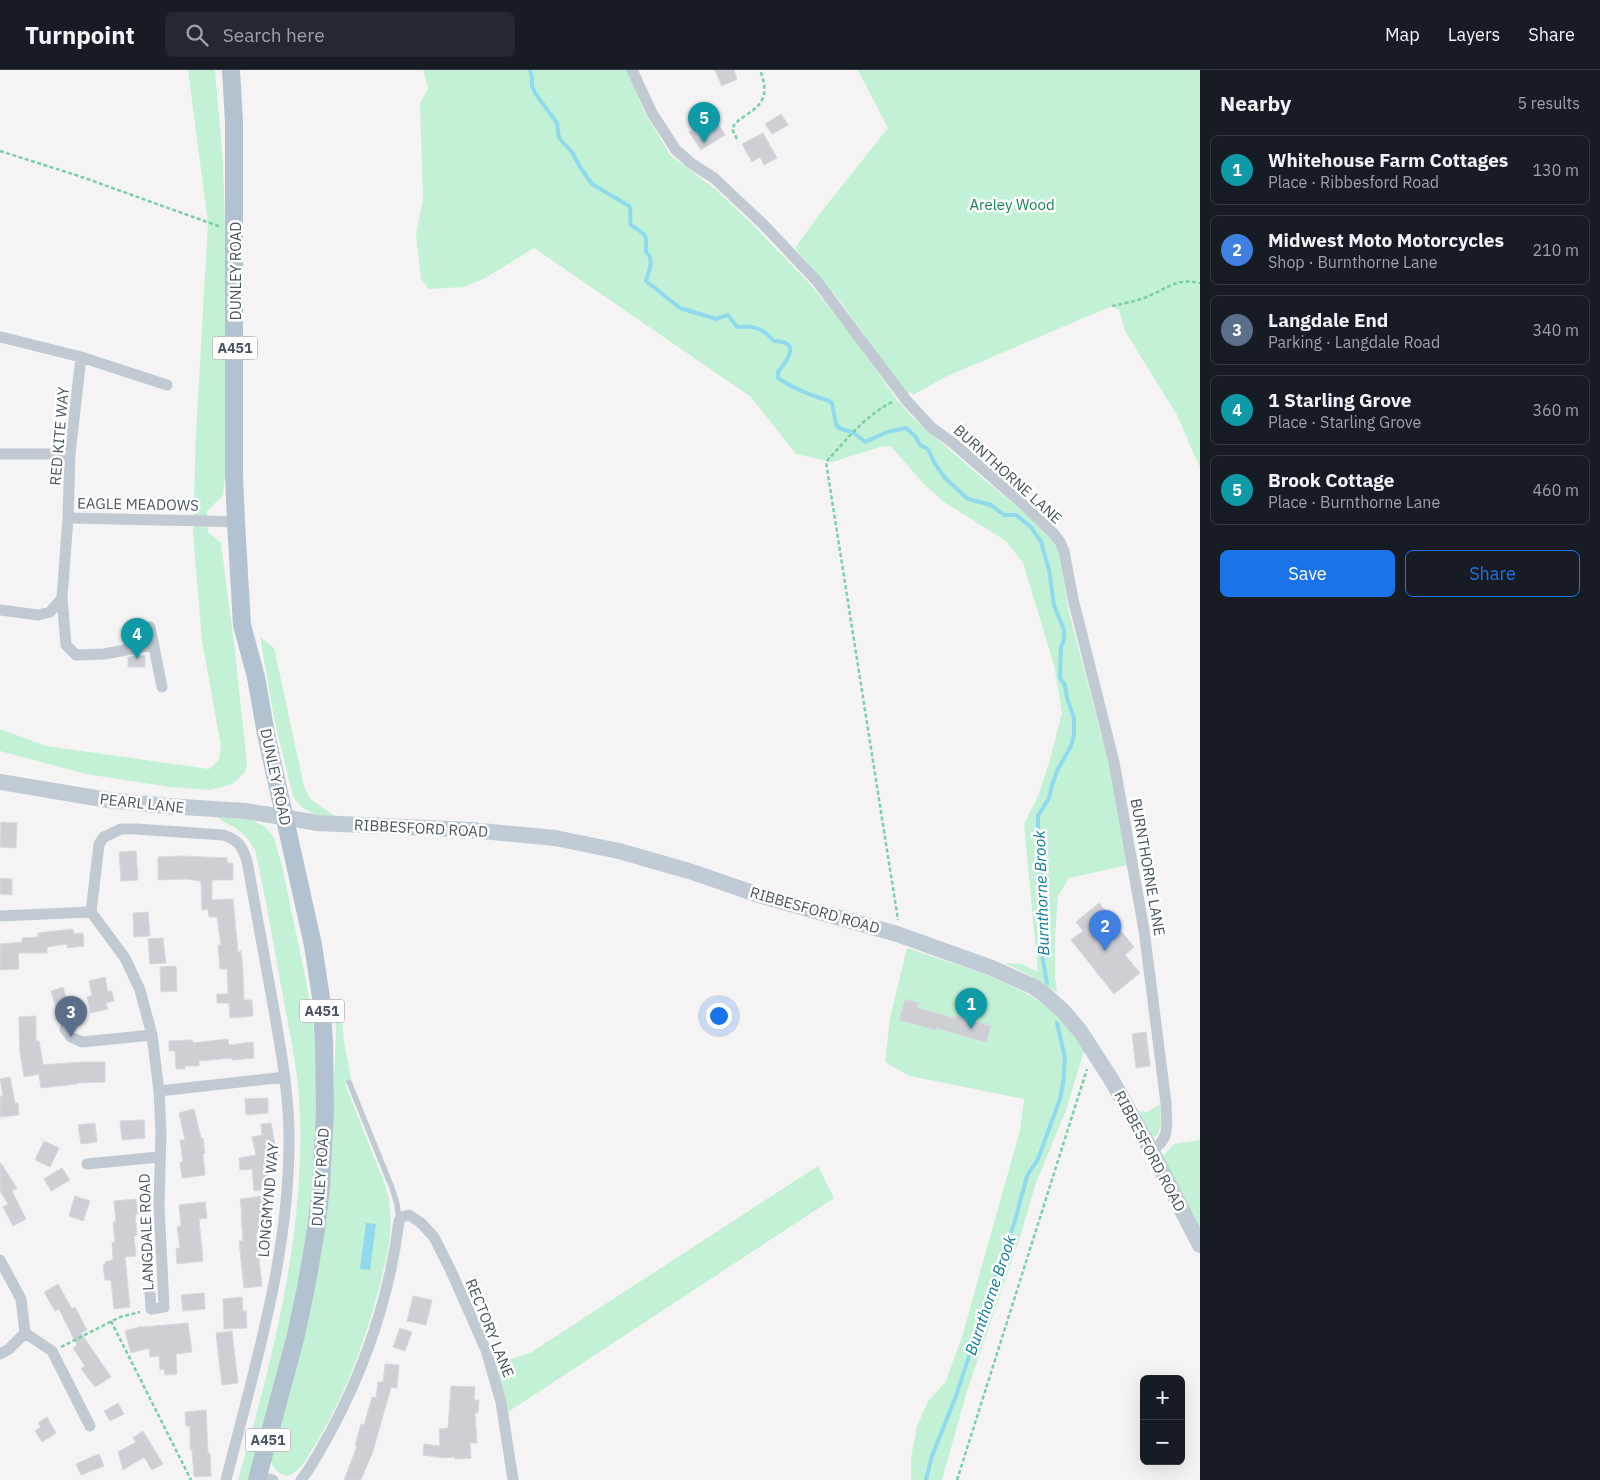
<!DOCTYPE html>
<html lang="en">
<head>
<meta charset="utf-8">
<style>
  :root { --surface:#171b24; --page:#242831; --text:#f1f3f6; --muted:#9ea1a6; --line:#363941; --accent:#1a73e8 }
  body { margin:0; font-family:"IBM Plex Sans",sans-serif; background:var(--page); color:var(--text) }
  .controls { position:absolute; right:15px; bottom:15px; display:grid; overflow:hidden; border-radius:8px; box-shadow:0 5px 20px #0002 }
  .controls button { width:45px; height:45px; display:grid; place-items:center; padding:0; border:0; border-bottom:1px solid var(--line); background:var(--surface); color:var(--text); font:25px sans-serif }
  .you { position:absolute; left:718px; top:945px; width:18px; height:18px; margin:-12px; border:4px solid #fff; border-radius:50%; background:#1a73e8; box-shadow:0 0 0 8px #1a73e833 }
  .badge { display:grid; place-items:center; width:32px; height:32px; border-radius:50%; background:var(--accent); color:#fff; font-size:16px; font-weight:700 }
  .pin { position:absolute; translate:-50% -41px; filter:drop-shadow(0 1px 2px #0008) }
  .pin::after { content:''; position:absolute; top:26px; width:18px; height:15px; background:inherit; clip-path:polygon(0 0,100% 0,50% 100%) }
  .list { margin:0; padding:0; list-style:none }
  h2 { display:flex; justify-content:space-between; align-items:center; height:65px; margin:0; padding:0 20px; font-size:21px }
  h2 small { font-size:16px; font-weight:400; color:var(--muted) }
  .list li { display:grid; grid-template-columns:32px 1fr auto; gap:15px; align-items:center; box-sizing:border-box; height:70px; margin:0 10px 10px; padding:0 10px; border:1px solid var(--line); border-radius:8px }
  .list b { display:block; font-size:19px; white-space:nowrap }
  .list p { margin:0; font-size:16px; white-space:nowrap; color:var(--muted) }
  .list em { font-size:16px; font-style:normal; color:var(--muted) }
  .actions { display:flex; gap:10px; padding:15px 20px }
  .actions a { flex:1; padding:11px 0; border:1px solid var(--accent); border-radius:8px; text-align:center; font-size:18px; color:var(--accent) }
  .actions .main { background:var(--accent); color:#fff }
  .icon { flex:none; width:28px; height:28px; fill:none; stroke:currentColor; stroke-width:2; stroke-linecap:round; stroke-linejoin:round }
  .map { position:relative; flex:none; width:1200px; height:1410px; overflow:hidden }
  header { display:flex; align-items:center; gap:30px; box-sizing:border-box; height:70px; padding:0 25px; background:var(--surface); border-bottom:1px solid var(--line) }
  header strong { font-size:24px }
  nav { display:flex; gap:28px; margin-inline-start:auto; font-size:18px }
  .search { width:350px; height:45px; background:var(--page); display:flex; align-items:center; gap:12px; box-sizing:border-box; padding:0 18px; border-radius:8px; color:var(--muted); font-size:19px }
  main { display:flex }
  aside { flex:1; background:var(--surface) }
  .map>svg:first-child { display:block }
  .green { fill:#c3f1d5 }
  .water { fill:#90daee }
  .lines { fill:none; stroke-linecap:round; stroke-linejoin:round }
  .stream { stroke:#90daee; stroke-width:4 }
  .building { fill:#cdcfd5; stroke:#d7d9de }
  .path { stroke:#7ad0a6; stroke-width:2.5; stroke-dasharray:4 2.5; stroke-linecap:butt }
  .service { stroke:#c1cad2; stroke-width:5.5 }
  .minor { stroke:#c1cad2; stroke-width:11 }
  .secondary { stroke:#c1cbd6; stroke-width:16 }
  .primary { stroke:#b3c2d1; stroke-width:18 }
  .labels { text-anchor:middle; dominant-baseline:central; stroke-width:5; stroke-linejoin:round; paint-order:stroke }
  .shield { fill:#fff; stroke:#808990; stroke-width:1 }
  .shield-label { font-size:14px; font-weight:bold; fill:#4a5661 }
  .park-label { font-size:15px; fill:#17864f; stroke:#fff }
  .street-label { font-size:15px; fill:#4a5661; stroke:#fff }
  .water-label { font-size:16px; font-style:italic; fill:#0c7c9b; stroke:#fff }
</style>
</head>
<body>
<header>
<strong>Turnpoint</strong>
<div class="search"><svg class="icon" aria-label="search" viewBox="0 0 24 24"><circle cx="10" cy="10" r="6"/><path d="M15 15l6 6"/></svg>Search here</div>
<nav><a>Map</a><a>Layers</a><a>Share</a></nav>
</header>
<main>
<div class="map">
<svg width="1200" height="1410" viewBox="0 0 1200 1410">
  <rect width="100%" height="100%" fill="#f5f3f3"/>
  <path class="green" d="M188,0H215L223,92L225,157V405L223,425L207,441L208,462L221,473L235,581L247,695L245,702L234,713L226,716L210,720L171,717L86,704L0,681V659L46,676L209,699L219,690L221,676L202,571L193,462L196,363L208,153Z
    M423,0H627L644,41L670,85L715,119L751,153L809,213L852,266L897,330L912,347L975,402L1031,448L1045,461L1053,471L1059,483L1069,543L1111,701L1128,795L1069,808L1058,826L1055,868V907L1057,923L1029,905L1004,893L1022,894L1038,902L1024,754L1038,726L1049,693L1062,643L1054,595L1023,493L1013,480L1006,471L944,432L924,414L895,381L890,376L880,377L832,392L796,384L751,327L534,178L485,208L464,217L429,219L421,209L416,164L423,129L420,34L428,18Z
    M858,0H1200V398L1177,345L1125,261L1119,240L1112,236L945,307L913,325L911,322L907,324L840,231L795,178L818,146L888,58Z
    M260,567L274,578L304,716L310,729L338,748C319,747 303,743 293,726L274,648Z
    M218,747L252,750L265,757L274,768L282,796L307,915L314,962L316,993L317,1020L314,1101L307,1164L294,1236L250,1410H238C272,1292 304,1169 300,1045C299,1005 290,965 283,926C274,877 266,828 255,780C249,770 243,762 232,756C226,753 222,752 218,747Z
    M907,878C949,893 1017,910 1050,940C1064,952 1074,966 1084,981L1066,1040L1035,1116L1021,1164L967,1321L942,1410H911V1388L917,1356L928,1331L945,1313L962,1267L1020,1060L1024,1029L910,1006L888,994L885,991L890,948Z
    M335,942L342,948L344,971L351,1008L345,1014C354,1038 364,1061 373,1085C380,1102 389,1120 390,1139C393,1164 386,1189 380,1214C366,1269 345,1326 315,1375C307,1387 302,1400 288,1406C277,1403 274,1400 270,1389L332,1060L336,960Z
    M1160,1034L1161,1054L1158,1065L1154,1067L1150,1065L1137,1041L1147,1042Z
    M1200,1070V1157L1162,1087L1174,1074Z
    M818,1096L834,1128L508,1342L496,1294L530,1283Z"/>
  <path class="water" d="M366,1153L376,1154L370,1200L360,1199Z"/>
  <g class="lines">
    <path class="stream" d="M530,0L532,7V16L535,23L557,53L559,68L572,82L580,97L592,114L629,136C632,141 629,149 631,155C646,165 647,163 646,182C655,190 649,200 646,211L680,238L716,249L728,245L737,257C753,255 764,259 774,271C801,271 788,290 778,302V308C794,319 811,325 829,331L832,333L836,354L839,358L854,363L865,372L887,362L906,358L916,367L920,375L928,379L935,394L945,408L968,429L991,435L1004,445H1016L1031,457L1041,472L1049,500L1054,535L1064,560V570L1061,577L1060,608L1065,615L1067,628L1074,648V665L1071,676L1058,699L1052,715L1049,728L1038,746V781L1041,810L1039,816L1043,843L1041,879L1047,913
      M926,1410L932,1386L956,1326L1001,1188L1014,1154L1027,1106L1038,1089L1060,1029L1063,1014L1065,988L1057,953"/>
  </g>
  <path class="building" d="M715,0H734L737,9L722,16Z
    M781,44L788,55L772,64L765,54Z
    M716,50L725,65L701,80L689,62L701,55L703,58Z
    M763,63L777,88L764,95L760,87L752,92L742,74Z
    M145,585V597H128V587Z
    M1,752L17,753L16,778L0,777Z
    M136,781L138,810L121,811L119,782Z
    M181,786L227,788V793H233V810H212V830L233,829L238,882L241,881L243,901L244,930H252L253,946L230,948L229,933H217V924H228L227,899H220L218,875H221L217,847H209L208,839L202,840L201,811L186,809L158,810V787Z
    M0,808L12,809V825L0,824Z
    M1099,833L1134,877L1125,885L1140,903L1114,924L1071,870L1083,861L1076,852Z
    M148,842L150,866L134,867L133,843Z
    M73,859L74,864L83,863L84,876L67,878V874L47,877V883H18L19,899L0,900V874L22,872V868L38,867V863Z
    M163,868L166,893L150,894L148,869Z
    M176,896L177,921L161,922L160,897Z
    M105,907L108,922L112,921L114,931L106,933L108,939L91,943L87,927L92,925L89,911Z
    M63,917L68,934L56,938L51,921Z
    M905,929L919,933L917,938L955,948L956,946L991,956L986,972L936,958V960L899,950Z
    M36,946V971H39L43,995L81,992H105V1012L77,1013V1014L41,1018L39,1004L24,1007L20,983L19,947Z
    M1146,962L1150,996L1136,998L1132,964Z
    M228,969L229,975L253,972L254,988L232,990V988L199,991V996H185V999H176L175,981H169V971L192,970L193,973Z
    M10,1007L15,1033H18L19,1045L0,1047V1026H3L0,1009Z
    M268,1028V1043L246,1045L245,1029Z
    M194,1039L201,1068H203L205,1083H203L205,1105L182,1108L180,1092H183L180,1070H185L179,1043Z
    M144,1050L145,1068L122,1070L120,1051Z
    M95,1053L97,1072L81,1074L78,1055Z
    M271,1053L277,1085L267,1087L270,1119L254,1121L252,1099L240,1100L239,1088L256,1085L252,1067L262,1065L261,1054Z
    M44,1071L59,1078L50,1097L35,1090Z
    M0,1092L17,1118L12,1121L26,1149L13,1156L3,1137L8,1134L0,1121Z
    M62,1098L70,1110L51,1121L44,1109Z
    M75,1126L90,1131L83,1151L69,1146Z
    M263,1126L268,1162L256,1163L262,1216L244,1218L239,1171H243L241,1145H242L240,1129Z
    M136,1129L138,1144L135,1145L137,1165L134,1166L136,1186L125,1187L130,1237L114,1239L111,1210H105L103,1195H105V1192L113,1190L112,1173L115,1172L113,1152H116L114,1131Z
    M205,1132L207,1148L199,1149L203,1191L177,1194L176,1179L180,1178L177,1157L181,1156L179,1135Z
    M58,1214L72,1239L75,1237L87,1260L81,1263L111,1307L95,1317L81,1299L85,1296L73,1278L77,1275L59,1239L55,1241L44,1222Z
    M204,1223L205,1239L183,1241L181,1225Z
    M413,1226L432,1230L426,1255L407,1251Z
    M242,1227L243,1241H246L247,1258L224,1259L223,1229Z
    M188,1253L192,1282L176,1284L177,1304L165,1305L164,1299L160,1300L159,1286L150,1287L149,1278L131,1283L125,1261L142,1256L143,1257Z
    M400,1258L412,1262L405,1281L393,1277Z
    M232,1261L238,1313L222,1315L216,1263Z
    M385,1294L399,1295L397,1318L391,1317L373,1381L361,1410H344L357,1376H355L361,1354L364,1355L372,1327L376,1328L378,1312H383Z
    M451,1316L475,1317L474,1330H479L478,1343H475L477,1373H470L471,1388L455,1389V1387L444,1388L423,1385L424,1374L440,1376L439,1359L448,1358Z
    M118,1333L124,1344L110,1351L104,1341Z
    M206,1340L208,1383H210L211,1406L194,1407L192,1380H190V1356H186L185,1342Z
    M47,1347L56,1363L42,1372L35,1361L41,1357L38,1353Z
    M143,1361L163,1394L152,1400L144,1387L123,1400L118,1382L136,1372L133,1368Z
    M99,1384L104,1396L81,1405L76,1394Z"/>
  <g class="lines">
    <path class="path" d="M737,69L732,59C735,52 740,50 746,45C766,33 768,21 760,0
      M0,81L79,106L221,157
      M1112,236C1125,233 1139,231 1151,225C1169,217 1178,208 1200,213
      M892,332C865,346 846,370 826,392L898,850
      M111,1251L191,1410
      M61,1277L120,1247L140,1242
      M957,1410L1087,999"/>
    <path class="service" d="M349,1012L392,1118L397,1134L399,1150"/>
    <path class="minor" d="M632,0L652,43L676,80L692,94L714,108L763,154L796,189L816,210L906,330L932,358L953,373L1023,434L1053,463L1060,472L1064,481L1073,529L1114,692L1144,860L1166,1033C1166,1052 1172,1070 1151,1080
      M1,267L81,287L167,315
      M0,384H70
      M68,448L70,384L81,287
      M62,528L66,575L76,585L104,584L153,575
      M0,540L38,545L50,542L62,528L68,448L207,451L236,452
      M150,557L162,617
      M0,846L91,842
      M65,959L71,967L82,972L152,965
      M159,1021L285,1007
      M87,1094L159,1087
      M0,1190L21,1229L25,1263L9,1279L0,1284
      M150,1223L151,1239L164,1237L159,1136L161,1062L159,1021L152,965L140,920L125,888L91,842L99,774L104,767L121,759H136L223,765C239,770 242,776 247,791C256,841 265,891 274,940C281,980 288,1020 289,1061C291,1180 255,1296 226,1410
      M25,1263L52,1281L90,1356
      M258,1406L273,1410
      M301,1410C313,1395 321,1378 331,1361C365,1297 390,1224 399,1151L402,1147L409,1145L421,1153L434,1167L451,1201L486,1280L501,1332L513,1410"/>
    <path class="secondary" d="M0,712L108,730L167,736L245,741L318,753L471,760L555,768L619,781L689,801L762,826L897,864L992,898L1032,916L1044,924L1063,941L1080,961L1111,1009L1151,1080L1200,1175"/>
    <path class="primary" d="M231,0L234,52V405L236,452L242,555L256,607L266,664L313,875L321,928L324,973L325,1040L321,1117L316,1160L306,1218L295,1269L257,1410"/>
  </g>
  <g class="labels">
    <g class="shield">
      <rect x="212.5" y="266.5" width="45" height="23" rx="4"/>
      <rect x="299.5" y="929.5" width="45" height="23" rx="4"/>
      <rect x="245.5" y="1358.5" width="45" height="23" rx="4"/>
    </g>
    <g class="shield-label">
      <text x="235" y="278">A451</text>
      <text x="322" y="941">A451</text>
      <text x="268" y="1370">A451</text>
    </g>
    <g class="park-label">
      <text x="1012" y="134">Areley Wood</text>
    </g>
    <g class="street-label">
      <text transform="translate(235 201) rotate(-90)">DUNLEY ROAD</text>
      <text transform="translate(59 366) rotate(-85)">RED KITE WAY</text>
      <text transform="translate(1008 404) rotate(42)">BURNTHORNE LANE</text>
      <text transform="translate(138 434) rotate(1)">EAGLE MEADOWS</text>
      <text transform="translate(276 707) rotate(78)">DUNLEY ROAD</text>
      <text transform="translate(142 733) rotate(6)">PEARL LANE</text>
      <text transform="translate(421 758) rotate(3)">RIBBESFORD ROAD</text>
      <text transform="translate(1148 797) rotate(80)">BURNTHORNE LANE</text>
      <text transform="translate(815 840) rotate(16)">RIBBESFORD ROAD</text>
      <text transform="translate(1150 1081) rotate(62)">RIBBESFORD ROAD</text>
      <text transform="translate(320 1107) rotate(-86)">DUNLEY ROAD</text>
      <text transform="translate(268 1130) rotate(-85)">LONGMYND WAY</text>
      <text transform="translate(146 1162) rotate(-92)">LANGDALE ROAD</text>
      <text transform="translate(490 1258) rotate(68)">RECTORY LANE</text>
    </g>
    <g class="water-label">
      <text transform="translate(1041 823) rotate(-92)">Burnthorne Brook</text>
      <text transform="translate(990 1225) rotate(-71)">Burnthorne Brook</text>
    </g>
  </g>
</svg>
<div class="controls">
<button>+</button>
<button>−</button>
</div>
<div class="you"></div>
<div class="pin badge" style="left:971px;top:959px;background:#0f9aa8">1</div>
<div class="pin badge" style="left:1105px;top:881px;background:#3f7fe0">2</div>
<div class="pin badge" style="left:71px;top:967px;background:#5c6f8a">3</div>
<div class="pin badge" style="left:137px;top:589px;background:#0f9aa8">4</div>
<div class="pin badge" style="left:704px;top:73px;background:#0f9aa8">5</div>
</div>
<aside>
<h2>Nearby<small>5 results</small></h2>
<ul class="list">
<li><span class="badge" style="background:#0f9aa8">1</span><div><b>Whitehouse Farm Cottages</b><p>Place · Ribbesford Road</p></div><em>130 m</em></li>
<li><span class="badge" style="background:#3f7fe0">2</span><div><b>Midwest Moto Motorcycles</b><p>Shop · Burnthorne Lane</p></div><em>210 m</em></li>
<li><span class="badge" style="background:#5c6f8a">3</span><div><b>Langdale End</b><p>Parking · Langdale Road</p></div><em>340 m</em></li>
<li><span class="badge" style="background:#0f9aa8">4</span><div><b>1 Starling Grove</b><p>Place · Starling Grove</p></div><em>360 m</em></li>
<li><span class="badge" style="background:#0f9aa8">5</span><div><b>Brook Cottage</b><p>Place · Burnthorne Lane</p></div><em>460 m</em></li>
</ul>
<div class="actions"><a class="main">Save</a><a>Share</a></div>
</aside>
</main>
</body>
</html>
